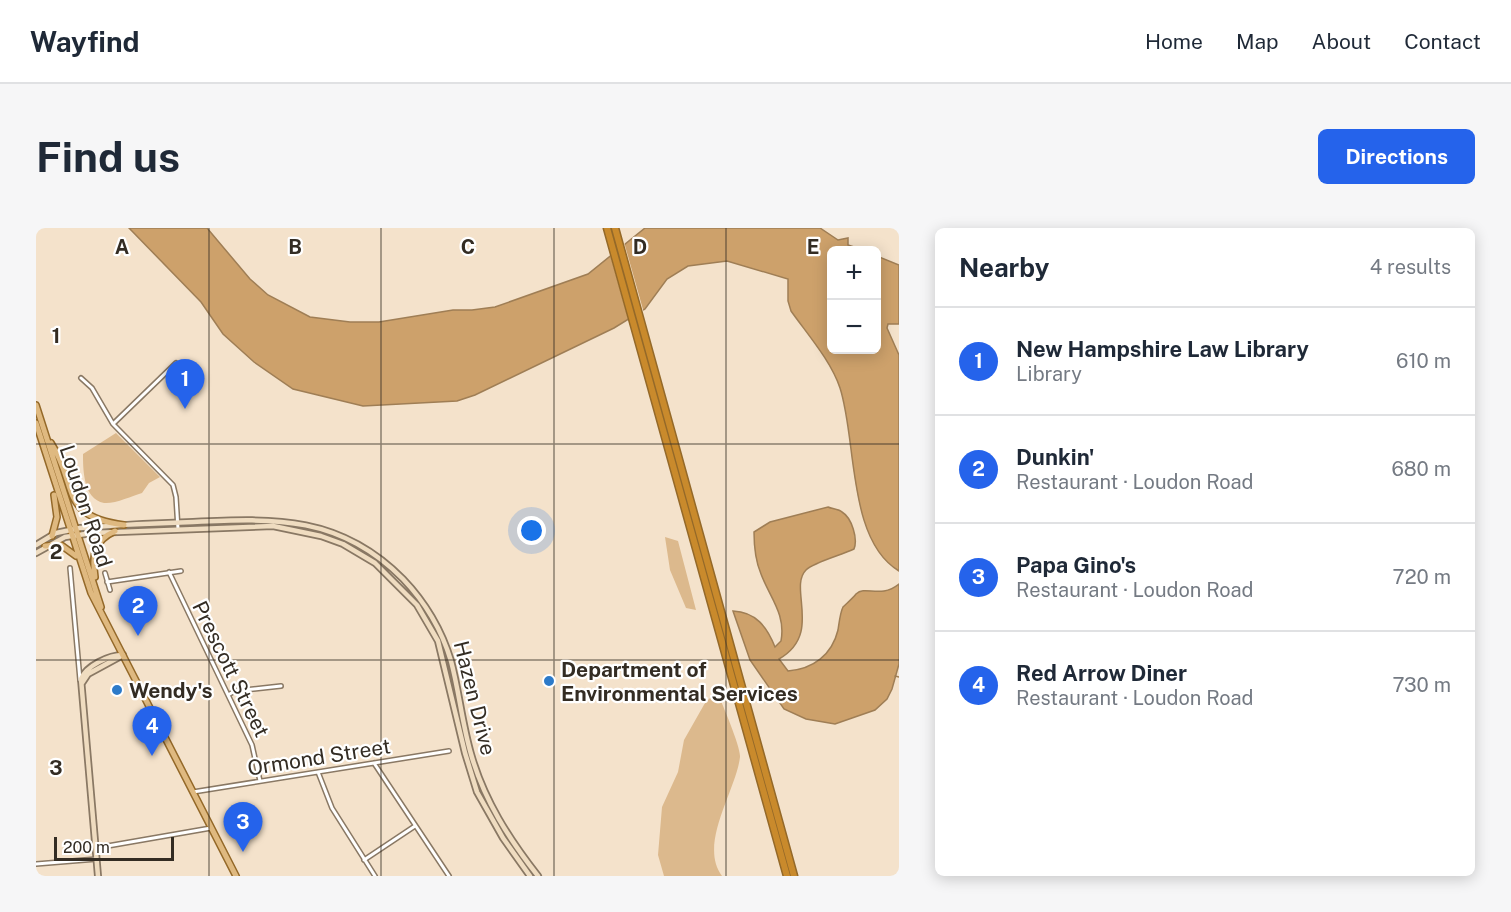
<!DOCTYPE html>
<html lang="en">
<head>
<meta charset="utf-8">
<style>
  :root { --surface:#fff; --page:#f6f6f7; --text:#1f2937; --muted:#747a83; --line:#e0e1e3; --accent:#2563eb }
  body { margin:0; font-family:"Public Sans",sans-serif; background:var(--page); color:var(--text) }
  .controls { position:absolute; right:18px; top:18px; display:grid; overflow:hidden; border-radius:9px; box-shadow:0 3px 15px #0003 }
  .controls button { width:54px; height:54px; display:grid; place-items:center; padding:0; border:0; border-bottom:2px solid var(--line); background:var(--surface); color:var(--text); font:30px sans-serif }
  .scale { position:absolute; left:18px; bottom:15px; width:120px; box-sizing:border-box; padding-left:6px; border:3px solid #332c23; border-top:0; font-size:16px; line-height:21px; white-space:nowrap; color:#332c23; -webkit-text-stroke:4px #fff; paint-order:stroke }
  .you { position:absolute; left:496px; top:303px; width:21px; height:21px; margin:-15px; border:4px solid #fff; border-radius:50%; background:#1a73e8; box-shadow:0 0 0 9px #1a73e833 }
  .badge { display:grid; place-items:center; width:39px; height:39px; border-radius:50%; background:var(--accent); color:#fff; font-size:20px; font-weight:700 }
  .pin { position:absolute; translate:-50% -50px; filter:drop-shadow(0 2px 3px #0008) }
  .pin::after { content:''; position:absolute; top:32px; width:21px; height:18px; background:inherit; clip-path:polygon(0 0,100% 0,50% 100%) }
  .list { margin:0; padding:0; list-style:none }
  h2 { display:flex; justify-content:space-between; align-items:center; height:78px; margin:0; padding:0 24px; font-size:26px }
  h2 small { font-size:20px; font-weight:400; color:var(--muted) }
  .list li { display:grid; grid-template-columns:39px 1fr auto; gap:18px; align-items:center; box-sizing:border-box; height:108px; padding:0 24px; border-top:2px solid var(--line) }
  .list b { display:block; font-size:22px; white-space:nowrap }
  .list p { margin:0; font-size:20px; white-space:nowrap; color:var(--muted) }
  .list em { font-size:20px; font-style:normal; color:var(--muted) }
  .map { position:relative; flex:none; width:863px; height:648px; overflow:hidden; border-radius:9px }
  header { display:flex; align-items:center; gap:36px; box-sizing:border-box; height:84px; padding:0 30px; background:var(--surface); border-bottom:2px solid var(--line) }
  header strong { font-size:28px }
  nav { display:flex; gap:33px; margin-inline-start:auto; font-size:21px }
  .intro { display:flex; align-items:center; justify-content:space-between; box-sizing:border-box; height:144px; padding:0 36px }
  h1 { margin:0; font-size:42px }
  .button { padding:15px 27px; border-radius:9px; background:var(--accent); color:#fff; font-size:21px; font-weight:700 }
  main { display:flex; gap:36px; padding:0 36px }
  aside { flex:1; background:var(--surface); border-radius:9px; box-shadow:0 3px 15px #0003 }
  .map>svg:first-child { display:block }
  .green { fill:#dcb98d }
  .water { fill:#cda16b; stroke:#9f7e55; stroke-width:1.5 }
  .pier { fill:#f4e2cb }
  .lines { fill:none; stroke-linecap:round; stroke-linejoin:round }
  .stream { stroke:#9f7e55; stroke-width:1.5 }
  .street-casing { stroke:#897864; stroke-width:6 }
  .secondary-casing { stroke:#897864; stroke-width:8 }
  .primary-casing { stroke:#946929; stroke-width:8 }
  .highway-casing { stroke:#946929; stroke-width:9 }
  .street { stroke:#fff; stroke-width:3 }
  .secondary { stroke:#efdcc0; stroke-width:4.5 }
  .primary { stroke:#dfb980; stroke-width:5 }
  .highway { stroke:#c98a2c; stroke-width:6 }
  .grid { fill:none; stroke:#332c23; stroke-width:1.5; stroke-opacity:0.55 }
  .poi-dot { fill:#2c7ac9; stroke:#fff; stroke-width:2 }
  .labels { text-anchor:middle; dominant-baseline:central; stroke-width:4.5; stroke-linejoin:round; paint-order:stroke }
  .street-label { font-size:21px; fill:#332c23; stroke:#fff }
  .poi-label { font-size:21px; font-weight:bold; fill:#332c23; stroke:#fff; text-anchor:start }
  .grid-label { font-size:20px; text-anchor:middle; font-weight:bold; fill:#332c23; stroke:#fff; stroke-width:4.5; stroke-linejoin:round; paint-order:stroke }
</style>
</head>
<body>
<header>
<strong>Wayfind</strong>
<nav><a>Home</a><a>Map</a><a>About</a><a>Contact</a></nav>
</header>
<div class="intro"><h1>Find us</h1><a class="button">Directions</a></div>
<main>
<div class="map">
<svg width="863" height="648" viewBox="0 0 863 648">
  <rect width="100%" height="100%" fill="#f4e2cb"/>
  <path class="green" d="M80,205L124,249L113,255L106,265C96,268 79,276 68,275C47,271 47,241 47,226Z
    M629,309L642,313L660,382L650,380L634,342Z
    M681,463C686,476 705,519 704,529C700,563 662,616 686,648H628L622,627L626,579L642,544L648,512L669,475Z"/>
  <path class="water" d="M93,0H171L214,51L232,67L274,89L314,94H343L417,82H436L459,79L552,46L609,0H784L802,12L812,10V17L827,22H796V122H840L841,28L863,37V96H852L851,100L863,127V343C811,312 821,212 804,160C795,133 772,107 755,83L752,73V51L691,33L652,38L631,51L609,81L578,100L439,167L421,173L327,178L257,161L218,134L187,106L165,74Z
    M792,279C796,281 803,281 806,284C816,290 822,311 818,321C806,327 778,334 770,342C752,360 787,406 743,431L752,443C777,441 796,427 802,402C803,396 804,385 807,379C810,376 817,370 820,366C830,357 844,371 863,356V436L856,461L851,471L839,482L799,496L770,491L748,481L714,432L697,383C720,384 731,399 739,419L745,413C750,386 734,370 725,346C719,332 718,319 718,304L734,294Z"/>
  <path class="pier" d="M588,14L608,85L593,94L574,26Z"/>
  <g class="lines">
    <path class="stream" d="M859,448L863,449"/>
    <defs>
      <path id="street" d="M45,150L56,160L77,196L137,257L140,269L142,301
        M77,196L140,135
        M34,340L44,452
        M133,344L216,517L224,553
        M69,345L74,362
        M71,354L145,343
        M192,467L199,463L245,458
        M338,535L413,648
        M282,544L296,580L339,648
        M157,564L413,523
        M60,620L175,600
        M328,632L379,598
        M0,636L61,631"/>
      <path id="secondary" d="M0,317L20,305L44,300C82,297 120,295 157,294C240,290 305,288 367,351C389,374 406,403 415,433C423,463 426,495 435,526C448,572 473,611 502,648
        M0,325L29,309L56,305L237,298L285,308L307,316L339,335L381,377L402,413L429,525L441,564L467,610L494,648
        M46,455L52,446L87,427
        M62,648L45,451C50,438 73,427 87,427"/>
      <path id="primary" d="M0,177L65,379
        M0,195L55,365L200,648
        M15,215C43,259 22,288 88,297
        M16,308L21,289L18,267
        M9,318L25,317L40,328
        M59,349C56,328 57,313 79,303"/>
      <path id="highway" d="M571,0L751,648
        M579,0L758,648"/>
    </defs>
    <use href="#street" class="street-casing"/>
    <use href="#secondary" class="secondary-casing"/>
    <use href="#primary" class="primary-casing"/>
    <use href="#highway" class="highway-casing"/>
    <use href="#street" class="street"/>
    <use href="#secondary" class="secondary"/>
    <use href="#primary" class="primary"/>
    <use href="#highway" class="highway"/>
  </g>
  <path class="grid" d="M173,0V648M345,0V648M518,0V648M690,0V648M0,216H863M0,432H863"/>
  <g class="poi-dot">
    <circle cx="513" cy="453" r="6"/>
    <circle cx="81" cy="462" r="6"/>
  </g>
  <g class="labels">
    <g class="street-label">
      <text transform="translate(50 278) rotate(72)">Loudon Road</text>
      <text transform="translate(195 441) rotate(64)">Prescott Street</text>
      <text transform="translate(439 470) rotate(76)">Hazen Drive</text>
      <text transform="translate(283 529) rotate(-9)">Ormond Street</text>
    </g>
    <g class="poi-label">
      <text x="525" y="441">Department of<tspan x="525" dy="24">Environmental Services</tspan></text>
      <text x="93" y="462">Wendy's</text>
    </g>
  </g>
  <g class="grid-label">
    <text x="86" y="26">A</text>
    <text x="259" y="26">B</text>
    <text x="432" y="26">C</text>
    <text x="604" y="26">D</text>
    <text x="777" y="26">E</text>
    <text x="20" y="115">1</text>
    <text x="20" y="331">2</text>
    <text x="20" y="547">3</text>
  </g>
</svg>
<div class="controls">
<button>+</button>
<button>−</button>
</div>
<div class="scale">200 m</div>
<div class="you"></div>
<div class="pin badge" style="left:149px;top:181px">1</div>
<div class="pin badge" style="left:102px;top:408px">2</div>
<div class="pin badge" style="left:207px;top:624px">3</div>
<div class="pin badge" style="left:116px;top:528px">4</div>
</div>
<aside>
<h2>Nearby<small>4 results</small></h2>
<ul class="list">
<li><span class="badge">1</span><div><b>New Hampshire Law Library</b><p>Library</p></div><em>610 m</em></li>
<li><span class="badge">2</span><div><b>Dunkin'</b><p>Restaurant · Loudon Road</p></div><em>680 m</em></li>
<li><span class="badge">3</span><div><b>Papa Gino's</b><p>Restaurant · Loudon Road</p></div><em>720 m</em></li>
<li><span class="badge">4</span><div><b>Red Arrow Diner</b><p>Restaurant · Loudon Road</p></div><em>730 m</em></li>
</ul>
</aside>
</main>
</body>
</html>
